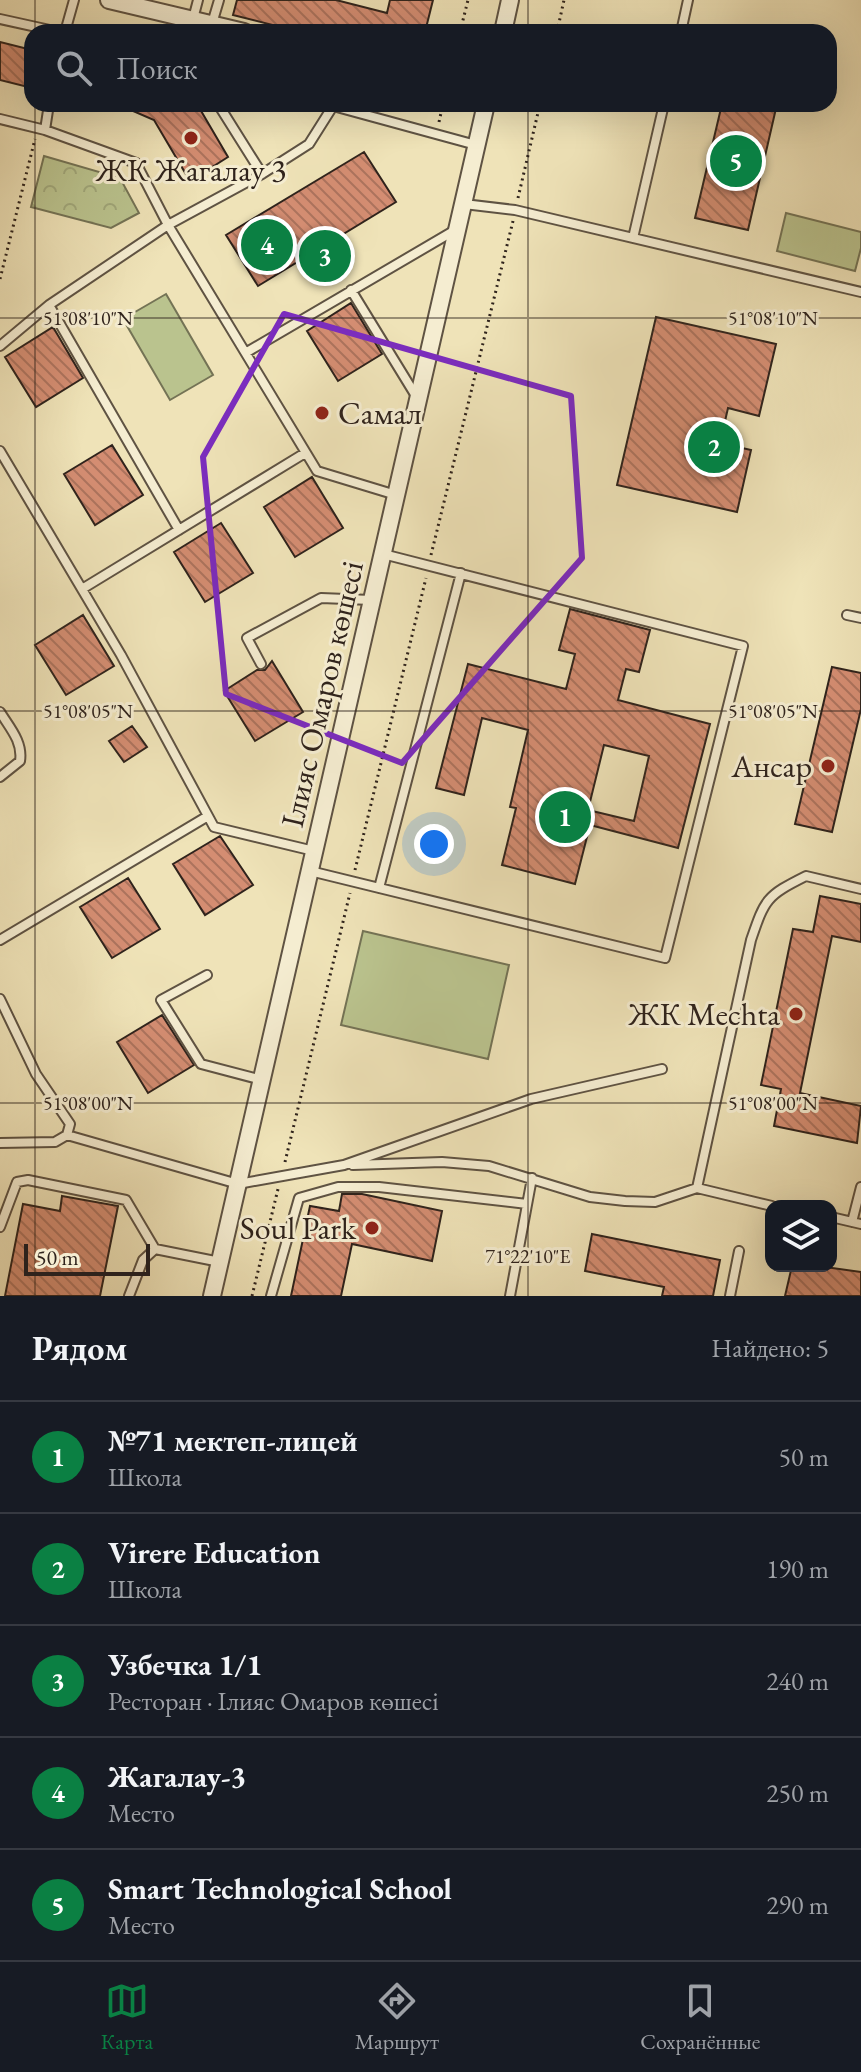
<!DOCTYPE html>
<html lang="ru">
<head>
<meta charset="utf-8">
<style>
  :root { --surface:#171b24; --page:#20242c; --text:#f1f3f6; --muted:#9ea1a6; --line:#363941; --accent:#0b8043 }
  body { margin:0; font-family:"EB Garamond",serif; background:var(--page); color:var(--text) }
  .controls { position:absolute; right:24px; bottom:24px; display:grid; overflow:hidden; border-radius:16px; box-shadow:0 8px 32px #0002 }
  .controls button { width:72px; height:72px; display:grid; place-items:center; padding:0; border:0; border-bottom:2px solid var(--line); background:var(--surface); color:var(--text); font:40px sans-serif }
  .scale { position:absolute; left:24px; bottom:20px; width:126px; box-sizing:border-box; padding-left:8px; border:4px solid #2f231c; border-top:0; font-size:22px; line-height:28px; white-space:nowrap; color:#2f231c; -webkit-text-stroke:6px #f5edd1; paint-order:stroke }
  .you { position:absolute; left:434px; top:844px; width:28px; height:28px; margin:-20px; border:6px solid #fff; border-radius:50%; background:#1a73e8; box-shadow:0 0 0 12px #1a73e833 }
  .badge { display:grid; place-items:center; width:52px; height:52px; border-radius:50%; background:var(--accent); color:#fff; font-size:26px; font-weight:700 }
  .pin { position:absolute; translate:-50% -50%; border:4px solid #fff; box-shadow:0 2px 8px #0006 }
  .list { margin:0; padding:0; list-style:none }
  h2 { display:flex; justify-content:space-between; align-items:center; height:104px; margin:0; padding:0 32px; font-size:34px }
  h2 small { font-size:26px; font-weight:400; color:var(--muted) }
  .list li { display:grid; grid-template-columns:52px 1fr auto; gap:24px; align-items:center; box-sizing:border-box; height:112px; padding:0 32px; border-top:2px solid var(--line) }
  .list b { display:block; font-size:30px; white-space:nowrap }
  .list p { margin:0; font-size:26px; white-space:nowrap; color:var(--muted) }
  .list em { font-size:26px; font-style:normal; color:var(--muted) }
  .icon { flex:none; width:44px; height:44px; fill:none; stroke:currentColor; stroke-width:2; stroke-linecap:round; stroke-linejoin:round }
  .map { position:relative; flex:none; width:861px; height:1296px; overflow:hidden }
  .search { position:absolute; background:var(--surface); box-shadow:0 8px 32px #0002; left:24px; right:24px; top:24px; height:88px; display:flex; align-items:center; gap:20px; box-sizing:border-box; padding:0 28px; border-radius:24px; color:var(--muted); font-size:30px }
  .sheet { height:664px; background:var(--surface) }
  nav { display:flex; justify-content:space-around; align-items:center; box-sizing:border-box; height:112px; border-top:2px solid var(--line); background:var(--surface); font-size:22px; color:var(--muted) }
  nav a { display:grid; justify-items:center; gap:4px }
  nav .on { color:var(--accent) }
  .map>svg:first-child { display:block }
  .park { fill:url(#park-crowns); stroke:#747355; stroke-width:2 }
  .pitch { fill:#bac38e; stroke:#747355; stroke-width:2 }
  .building { fill:url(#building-back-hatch); stroke:#2f231c; stroke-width:2; fill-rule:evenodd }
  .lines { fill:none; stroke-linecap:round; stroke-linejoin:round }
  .service-casing { stroke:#5f5343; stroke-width:12 }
  .minor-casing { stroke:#5f5343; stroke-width:20 }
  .path { stroke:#2f231c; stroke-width:3; stroke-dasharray:2 4; stroke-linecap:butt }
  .service { stroke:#f5edd1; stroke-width:8 }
  .minor { stroke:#f5edd1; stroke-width:16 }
  .marked { fill:none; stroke:#7b2cbf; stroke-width:6; stroke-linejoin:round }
  .ticks { fill:none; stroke:#2f231c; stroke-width:2; stroke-opacity:0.45 }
  .poi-dot { fill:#8f2418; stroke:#f5edd1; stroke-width:3 }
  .labels { text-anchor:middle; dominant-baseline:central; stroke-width:6; stroke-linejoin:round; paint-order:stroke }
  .poi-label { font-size:32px; fill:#2f231c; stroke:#f5edd1; text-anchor:end }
  .street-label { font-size:32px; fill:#2f231c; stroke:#f5edd1 }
  .ticks-label { font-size:20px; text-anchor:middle; fill:#2f231c; stroke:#f5edd1; stroke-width:6; stroke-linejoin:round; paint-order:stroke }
</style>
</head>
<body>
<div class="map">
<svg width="861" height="1296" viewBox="0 0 861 1296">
  <defs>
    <pattern id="park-crowns" width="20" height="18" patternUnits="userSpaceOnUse" patternTransform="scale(2)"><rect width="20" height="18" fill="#bac38e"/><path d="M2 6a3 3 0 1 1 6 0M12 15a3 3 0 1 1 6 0" fill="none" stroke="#a0a77a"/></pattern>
    <pattern id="building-back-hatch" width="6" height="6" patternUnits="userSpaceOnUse" patternTransform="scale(2)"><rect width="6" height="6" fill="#d48d72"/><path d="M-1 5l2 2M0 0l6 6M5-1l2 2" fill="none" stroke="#ac735d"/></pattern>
  </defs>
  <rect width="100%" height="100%" fill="#efe3b8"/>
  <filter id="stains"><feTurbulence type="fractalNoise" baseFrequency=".0025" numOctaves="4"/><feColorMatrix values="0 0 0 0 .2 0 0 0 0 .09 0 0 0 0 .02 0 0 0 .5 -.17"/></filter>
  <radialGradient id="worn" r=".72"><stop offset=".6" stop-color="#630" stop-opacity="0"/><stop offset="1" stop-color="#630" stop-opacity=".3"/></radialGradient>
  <path class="park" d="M44,156L120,178L139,213L111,228L31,207Z"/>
  <path class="pitch" d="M786,213L861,232V248L855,271L777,251Z
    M166,294L213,375L170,400L123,319Z
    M363,931L509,965L488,1059L341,1025Z"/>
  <path class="building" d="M237,0H336L387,13L390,0H433L425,32H300L233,15Z
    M0,42L32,50V88L0,80Z
    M117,104H197L228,157L190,181L154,120Z
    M722,104H777L748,230L695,218Z
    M364,152L396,202L258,286L226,235Z
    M351,303L382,354L338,381L307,331Z
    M656,317L776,344L759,416L728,408L720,443L751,450L737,512L617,485Z
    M53,327L83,378L36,407L5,357Z
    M112,445L143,495L95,525L64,474Z
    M312,477L343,528L295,557L264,507Z
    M221,523L253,573L205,602L174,552Z
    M570,609L650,630L639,672L626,669L618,700L710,724L678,848L590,825L575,884L502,865L516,808L510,807L528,730L482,718L464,795L436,788L468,664L566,689L575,654L559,650ZM604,745L649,756L634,821L588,810Z
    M83,615L114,666L66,695L35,645Z
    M272,661L303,712L255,741L224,691L257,670H265Z
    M832,667L861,673V709L832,832L795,824Z
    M132,726L147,747L124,762L109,741Z
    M220,836L253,885L205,915L173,864Z
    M128,878L160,929L112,958L80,907Z
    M820,896L861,904V942L832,936L800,1093L861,1106L857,1143L774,1126L781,1089L761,1085L793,929L813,932Z
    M162,1015L194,1065L148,1093L117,1042Z
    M342,1194H362L442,1211L432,1261L352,1244L341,1296H291L310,1206L339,1211Z
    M62,1196L118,1206L100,1296H5L23,1204L60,1211Z
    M592,1234L720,1260L713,1296H662L664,1287L585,1271Z
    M792,1266H818L861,1272V1296H785Z"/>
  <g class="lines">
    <defs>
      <path id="service" d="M0,19L59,32
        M193,19L198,0
        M211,27L219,0
        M65,32L74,0
        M681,32L688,0
        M218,104L262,174
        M0,119L45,130L136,163L168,225L317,471L396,495
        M45,130L49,104
        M464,204L515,210L861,292
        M633,238L664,104
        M351,290L416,396
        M0,346L49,305
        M247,352L457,229
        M0,451L121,655L214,827L314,851
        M179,530L49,305L168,225L262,174L309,144L333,106L476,145
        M82,589L305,453
        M847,615L861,618
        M261,664L247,638L321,598L371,600
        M0,712C10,728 23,742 20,761L0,777
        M310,871L665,958L743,646L383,554
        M379,888L461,573
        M0,940L208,816
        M207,975L161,1000L201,1064L262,1080
        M0,999L36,1074L70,1124L67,1135L55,1142L0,1143
        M67,1135L238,1184L344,1165L531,1099L662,1069
        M353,1165L442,1162L489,1166L590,1197L625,1201L655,1202L697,1188
        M772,1206L697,1188L751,940C765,899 766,896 806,876L861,889
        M831,1217L861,1224
        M852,1222L861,1187
        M0,1227L17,1182L28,1180L126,1200L155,1249L220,1262
        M129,1296L143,1260L155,1249
        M271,1296L299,1198L338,1187H379L527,1204
        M510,1296L532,1178
        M730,1296L739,1251"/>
      <path id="minor" d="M109,0L244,32
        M503,32L510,0
        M212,1296L486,104"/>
    </defs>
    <use href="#service" class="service-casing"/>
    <use href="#minor" class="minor-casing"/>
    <path class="path" d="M460,32L468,0
      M557,32L564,0
      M439,122L443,104
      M518,198L540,104
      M0,279L35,139
      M431,555L513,221
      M355,870L426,578
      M285,1162L350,893
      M252,1296L278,1189"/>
    <use href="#service" class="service"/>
    <use href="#minor" class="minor"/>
  </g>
  <path class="marked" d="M284,314L571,396L582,558L402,763L226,694L203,457Z"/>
  <path class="ticks" d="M35,0V32M528,0V32M35,104V1296M528,104V1296M0,318H861M0,711H861M0,1103H861"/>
  <g class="poi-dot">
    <circle cx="191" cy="138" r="8"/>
    <circle cx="322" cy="413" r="8"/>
    <circle cx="828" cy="766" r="8"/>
    <circle cx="796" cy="1014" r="8"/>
    <circle cx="372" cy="1228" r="8"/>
  </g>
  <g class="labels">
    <g class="poi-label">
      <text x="191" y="170" text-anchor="middle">ЖК Жагалау 3</text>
      <text x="338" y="413" text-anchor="start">Самал</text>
      <text x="812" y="766">Ансар</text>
      <text x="780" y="1014">ЖК Mechta</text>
      <text x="356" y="1228">Soul Park</text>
    </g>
    <g class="street-label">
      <text transform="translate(322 694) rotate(-77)">Ілияс Омаров көшесі</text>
    </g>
  </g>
  <g class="ticks-label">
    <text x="88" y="325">51°08'10"N</text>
    <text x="773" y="325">51°08'10"N</text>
    <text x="88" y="718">51°08'05"N</text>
    <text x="773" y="718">51°08'05"N</text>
    <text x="88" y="1110">51°08'00"N</text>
    <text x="773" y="1110">51°08'00"N</text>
    <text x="528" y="1263">71°22'10"E</text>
  </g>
  <rect width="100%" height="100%" filter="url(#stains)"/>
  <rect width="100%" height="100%" fill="url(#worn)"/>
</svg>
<div class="controls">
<button><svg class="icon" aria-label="layers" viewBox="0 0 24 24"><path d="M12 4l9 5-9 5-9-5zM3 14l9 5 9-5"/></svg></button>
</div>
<div class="scale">50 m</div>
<div class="you"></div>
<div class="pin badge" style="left:565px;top:817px">1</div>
<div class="pin badge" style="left:714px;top:447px">2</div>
<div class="pin badge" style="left:325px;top:256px">3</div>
<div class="pin badge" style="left:267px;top:245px">4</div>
<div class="pin badge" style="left:736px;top:161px">5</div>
<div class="search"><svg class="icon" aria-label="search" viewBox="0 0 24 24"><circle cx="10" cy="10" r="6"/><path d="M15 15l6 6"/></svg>Поиск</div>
</div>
<section class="sheet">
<h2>Рядом<small>Найдено: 5</small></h2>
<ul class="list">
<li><span class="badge">1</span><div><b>№71 мектеп-лицей</b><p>Школа</p></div><em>50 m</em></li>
<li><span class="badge">2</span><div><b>Virere Education</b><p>Школа</p></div><em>190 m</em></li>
<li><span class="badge">3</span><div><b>Узбечка 1/1</b><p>Ресторан · Ілияс Омаров көшесі</p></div><em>240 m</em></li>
<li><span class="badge">4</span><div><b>Жагалау-3</b><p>Место</p></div><em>250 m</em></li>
<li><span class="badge">5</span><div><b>Smart Technological School</b><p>Место</p></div><em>290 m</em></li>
</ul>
</section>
<nav>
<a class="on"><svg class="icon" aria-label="map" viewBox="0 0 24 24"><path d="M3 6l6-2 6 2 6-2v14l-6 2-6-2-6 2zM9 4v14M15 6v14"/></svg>Карта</a>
<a><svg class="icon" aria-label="directions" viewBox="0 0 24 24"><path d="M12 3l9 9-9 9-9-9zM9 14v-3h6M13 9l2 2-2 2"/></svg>Маршрут</a>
<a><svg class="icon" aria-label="saved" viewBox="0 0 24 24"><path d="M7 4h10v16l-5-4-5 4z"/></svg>Сохранённые</a>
</nav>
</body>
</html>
